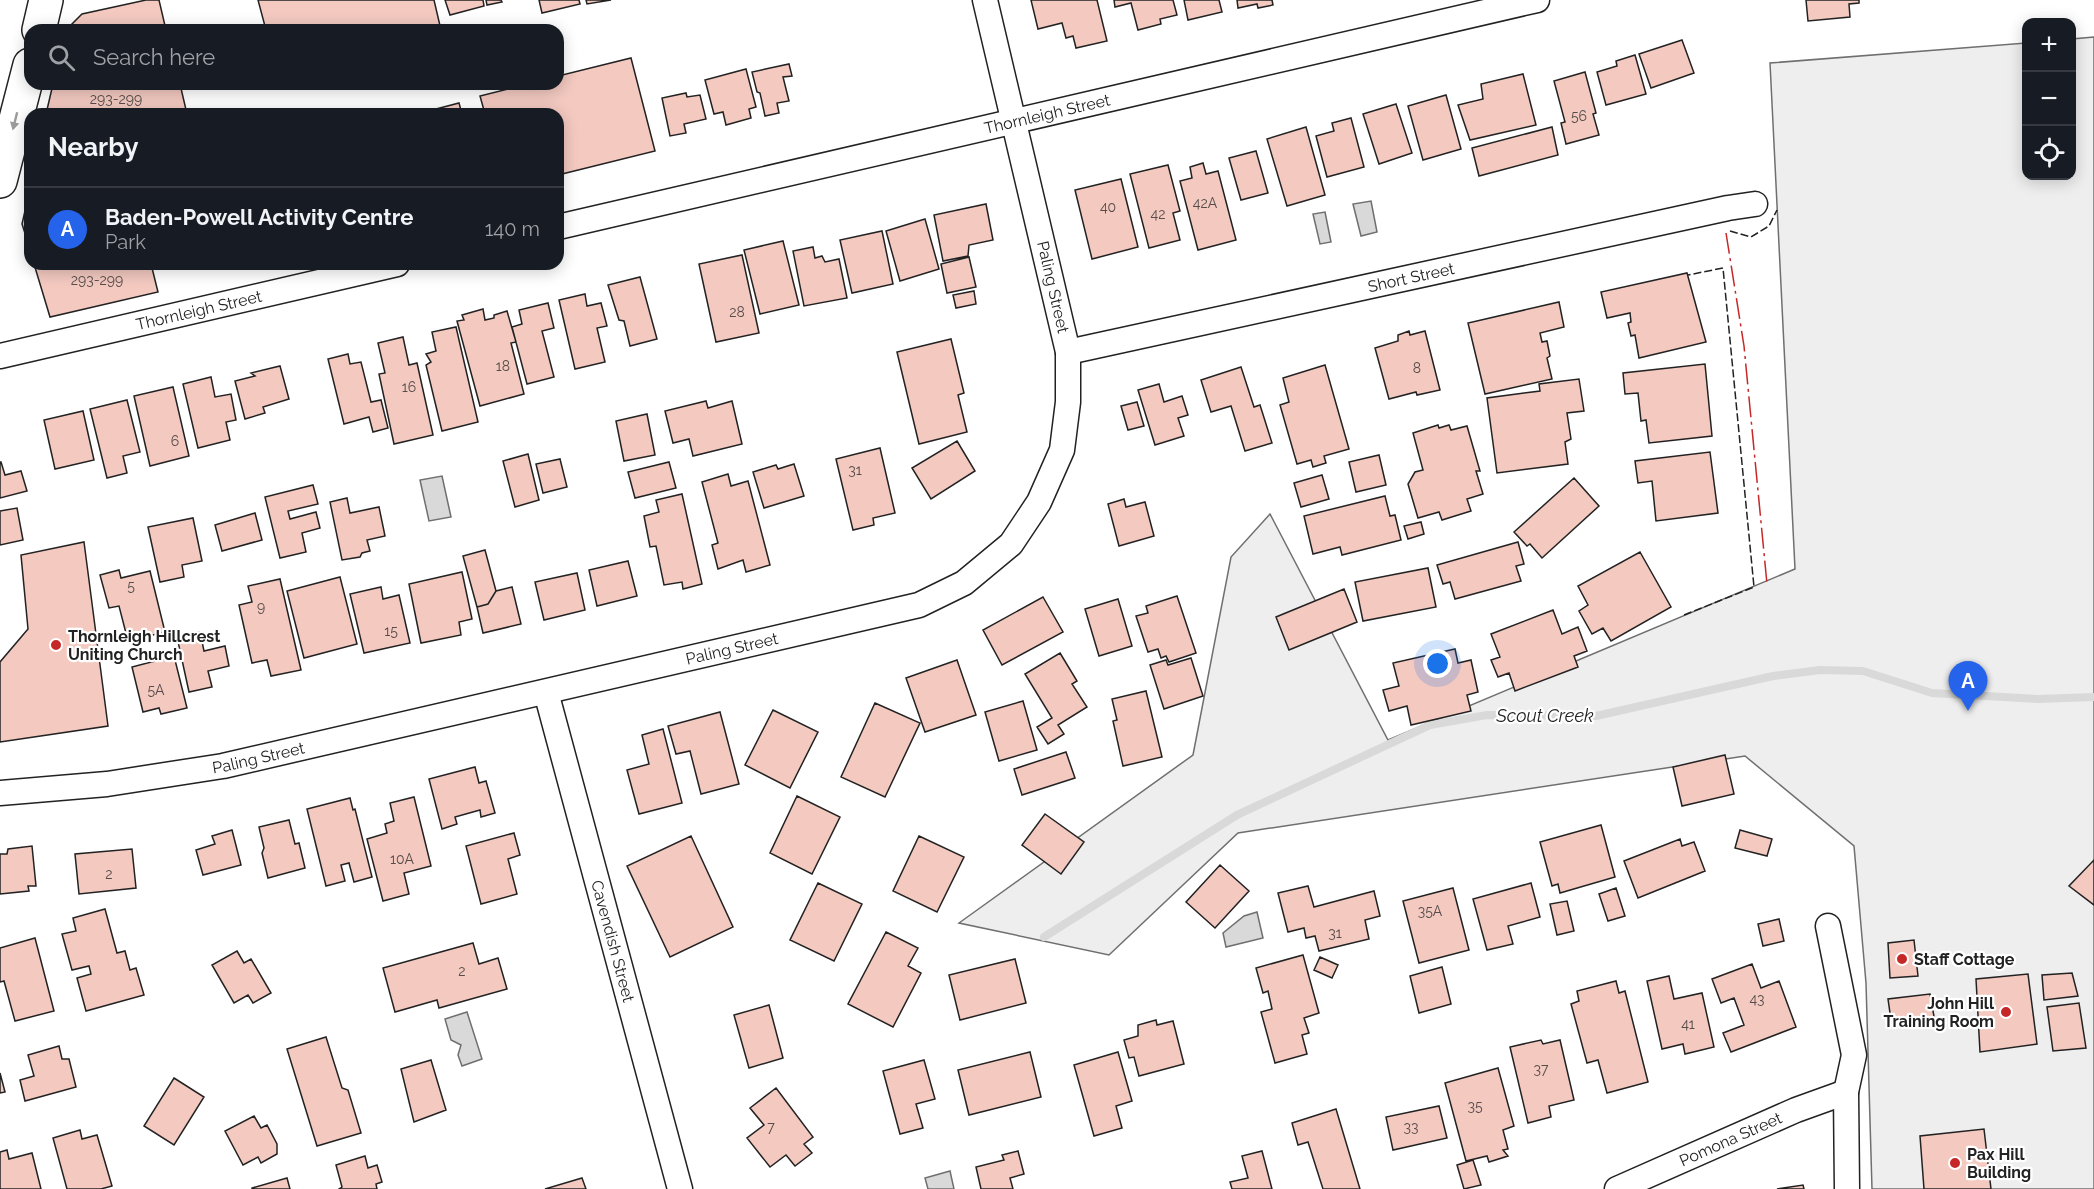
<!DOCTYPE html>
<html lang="en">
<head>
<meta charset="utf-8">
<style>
  :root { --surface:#171b24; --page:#242831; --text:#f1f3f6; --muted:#9ea1a6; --line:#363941; --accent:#2563eb }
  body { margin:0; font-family:Raleway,sans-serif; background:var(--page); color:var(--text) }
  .controls { position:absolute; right:18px; top:18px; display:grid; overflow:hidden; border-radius:12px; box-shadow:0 3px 15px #0003 }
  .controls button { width:54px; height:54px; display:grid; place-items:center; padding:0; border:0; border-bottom:2px solid var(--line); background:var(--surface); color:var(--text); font:30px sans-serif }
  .you { position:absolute; left:1438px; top:664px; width:21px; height:21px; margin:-15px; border:4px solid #fff; border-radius:50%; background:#1a73e8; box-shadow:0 0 0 9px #1a73e833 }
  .badge { display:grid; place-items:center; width:39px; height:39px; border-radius:50%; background:var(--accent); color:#fff; font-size:20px; font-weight:700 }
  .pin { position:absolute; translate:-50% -50px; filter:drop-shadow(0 2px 3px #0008) }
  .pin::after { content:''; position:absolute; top:32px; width:21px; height:18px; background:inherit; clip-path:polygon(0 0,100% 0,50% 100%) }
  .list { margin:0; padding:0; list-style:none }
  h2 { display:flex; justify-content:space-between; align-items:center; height:78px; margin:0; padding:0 24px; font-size:26px }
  h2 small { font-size:20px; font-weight:400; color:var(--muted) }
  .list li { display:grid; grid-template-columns:39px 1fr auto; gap:18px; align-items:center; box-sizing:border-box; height:84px; padding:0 24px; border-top:2px solid var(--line) }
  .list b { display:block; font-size:22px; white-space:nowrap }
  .list p { margin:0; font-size:20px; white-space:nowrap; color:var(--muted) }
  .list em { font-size:20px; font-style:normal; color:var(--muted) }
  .icon { flex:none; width:33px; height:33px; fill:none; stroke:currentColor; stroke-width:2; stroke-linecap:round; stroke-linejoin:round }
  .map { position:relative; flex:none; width:2094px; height:1189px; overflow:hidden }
  .search { position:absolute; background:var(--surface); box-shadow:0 3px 15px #0003; left:24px; top:24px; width:540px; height:66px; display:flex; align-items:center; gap:15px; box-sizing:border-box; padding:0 21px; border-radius:18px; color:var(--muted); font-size:22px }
  .panel { position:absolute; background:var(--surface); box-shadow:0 3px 15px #0003; left:24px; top:108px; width:540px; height:162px; border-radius:18px }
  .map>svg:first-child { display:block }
  .green { fill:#eee; stroke:#6f6f6f; stroke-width:1.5 }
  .water { fill:#d9d9d9; stroke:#6f6f6f; stroke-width:1.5 }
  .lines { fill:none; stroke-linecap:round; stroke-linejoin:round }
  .stream { stroke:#d9d9d9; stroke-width:8 }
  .building { fill:#f3c9c0; stroke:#222; stroke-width:1.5 }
  .minor-casing { stroke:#222; stroke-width:27 }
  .trunk-casing { stroke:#222; stroke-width:36 }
  .minor { stroke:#fff; stroke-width:24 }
  .trunk { stroke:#fff; stroke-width:33 }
  .fence { stroke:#222; stroke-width:1.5; stroke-dasharray:8 3; stroke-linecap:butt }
  .power { stroke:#c62828; stroke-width:1.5; stroke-dasharray:21 4.5 3 4.5; stroke-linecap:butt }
  .oneway { fill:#9c9c9c }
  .poi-dot { fill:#c62828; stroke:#fff; stroke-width:2 }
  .labels { text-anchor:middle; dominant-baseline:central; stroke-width:4.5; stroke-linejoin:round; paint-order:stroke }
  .number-label { font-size:14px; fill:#564c4a }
  .street-label { font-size:16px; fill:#222; stroke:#fff }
  .poi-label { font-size:16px; font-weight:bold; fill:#222; stroke:#fff; text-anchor:start }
  .water-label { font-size:18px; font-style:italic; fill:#222; stroke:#fff }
</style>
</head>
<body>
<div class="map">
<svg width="2094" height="1189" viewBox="0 0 2094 1189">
  <rect width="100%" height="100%" fill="#fff"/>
  <path class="green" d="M2094,37V1189H1872L1866,983L1854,846L1745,756L1238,833L1109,955L959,923L1193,755L1231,557L1270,514L1388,740L1795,569L1770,63L2026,43V176H2072V39Z"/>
  <path class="water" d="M1371,201L1377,232L1361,236L1353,204Z
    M1325,212L1331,242L1320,244L1313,214Z
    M442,476L451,517L429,521L420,480Z
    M1257,912L1263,938L1226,947L1223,933L1244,916Z
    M467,1012L482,1059L462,1066L458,1055L461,1045L451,1040L445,1019Z
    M950,1171L954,1189H928L925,1178Z"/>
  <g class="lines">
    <path class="stream" d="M1044,937L1237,815L1430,725L1487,715L1596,716L1773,676L1820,670L1863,671L1932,693L2038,699L2094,697"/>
  </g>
  <path class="building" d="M146,0H159L166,30H66L82,14Z
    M258,0H434L441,30H266Z
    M445,0H483L484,6L450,15Z
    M486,0H501L502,2L487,5Z
    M539,0H579L580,4L542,13Z
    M586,0H611L587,4Z
    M1031,0H1097L1107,41L1076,48L1073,36L1066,38L1062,23L1038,29Z
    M1114,0H1173L1177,15L1160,19L1161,24L1138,30L1131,3L1115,7Z
    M1184,0H1219L1222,12L1188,20Z
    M1237,0H1272L1273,5L1258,8L1257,4L1238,8Z
    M1806,0H1859V3L1849,4L1850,17L1808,21Z
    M1682,40L1694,73L1651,88L1639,54Z
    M1635,55L1646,94L1606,105L1597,72L1617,66L1616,61Z
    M631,58L655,151L558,175V114H485L480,96L528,84H558V76Z
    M789,64L792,76L783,77L789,101L777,103L779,113L765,116L760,93L757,92L752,72Z
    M746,69L756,107L749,109L751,118L726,125L723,112L714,114L705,80Z
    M1585,72L1596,113L1593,114L1599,135L1566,144L1561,123L1565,122L1554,81Z
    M1523,74L1536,125L1470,140L1458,105L1483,99L1481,84Z
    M53,84H180L187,114H46Z
    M686,93L687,97L700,95L706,119L684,124L686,133L670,136L662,98Z
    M1446,95L1461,149L1423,160L1408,106Z
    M459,103L462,114H417Z
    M1396,104L1412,153L1379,164L1363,114Z
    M1351,118L1364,167L1327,177L1316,136L1334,131L1332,123Z
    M1306,127L1325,195L1287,206L1267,139Z
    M1552,127L1558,155L1479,176L1472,148Z
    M1256,151L1268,193L1241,200L1229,158Z
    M1203,163L1206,174L1218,171L1236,240L1198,250L1180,181L1192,178L1190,167Z
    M1168,165L1180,211L1173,213L1180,240L1149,248L1130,174Z
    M1121,179L1138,247L1092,259L1075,190Z
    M30,189V249L22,224Z
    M986,204L993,240L969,245L968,256L943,261L934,215Z
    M925,219L939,269L900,281L886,231Z
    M882,231L893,284L852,293L840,240Z
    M783,241L799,305L760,314L744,250Z
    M813,247L815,258L822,256L825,262L839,259L847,298L804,306L793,251Z
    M742,255L759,333L716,342L699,264Z
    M969,257L976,287L947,293L941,264Z
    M34,264H170L152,268L158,292L50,317Z
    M1687,273L1706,342L1639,358L1635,335L1631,336L1628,323L1631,322L1630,313L1607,318L1601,292Z
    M640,277L657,339L630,346L624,321L619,320L608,285Z
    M974,291L976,304L956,308L953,295Z
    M585,294L587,306L601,303L607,326L597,328L605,362L575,369L559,300Z
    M1559,302L1564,327L1540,333L1542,342L1547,341L1550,356L1547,358L1552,379L1485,394L1468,323Z
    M548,303L554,328L542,331L554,377L527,384L512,327L522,324L519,310Z
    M483,309L485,320L494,318V315L507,311L516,342L511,343L524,394L480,406L457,321L464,320L462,315Z
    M456,327L478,422L442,431L426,365L431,362L426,354L436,351L432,332Z
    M1409,331L1410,335L1425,331L1440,390L1417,395L1416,392L1389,399L1375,348L1398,341V335Z
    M403,337L409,365L417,363L433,435L394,444L379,374L385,373L378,343Z
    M951,339L964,393L958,395L967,432L919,444L897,352Z
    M348,354L350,364L361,362L371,402L381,400L388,428L373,432L369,417L344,424L328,359Z
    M1705,364L1712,436L1649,443L1646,420L1641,421L1638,393L1625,394L1623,373Z
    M1325,365L1349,449L1324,456L1326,463L1313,467L1311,460L1297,464L1280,405L1289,402L1283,378Z
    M280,366L289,399L263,407L265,413L245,419L235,381L255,376L251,373Z
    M1241,367L1254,407L1260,405L1272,443L1245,451L1231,406L1211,412L1201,380Z
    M211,377L215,397L231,394L236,420L226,422L230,440L198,448L183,384Z
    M1579,379L1584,411L1567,413L1571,439L1565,442L1568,464L1497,473L1487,398L1540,391L1539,384Z
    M1159,384L1164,402L1182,396L1188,415L1178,418L1184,436L1155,445L1138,390Z
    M173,387L189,456L150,466L134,396Z
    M127,400L140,452L123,456L127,473L107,478L90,409Z
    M706,401L708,408L732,401L742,444L693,456L689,439L673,443L665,411Z
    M1137,402L1144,426L1128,430L1121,406Z
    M83,411L94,460L55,469L44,420Z
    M647,414L655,455L624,461L616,421Z
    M1438,425L1439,428L1449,425L1451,430L1467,426L1480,471H1476L1483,494L1467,499L1471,511L1442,520L1439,512L1418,518L1408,484L1415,472L1423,470L1413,433Z
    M957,441L975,471L931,499L912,468Z
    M880,448L895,513L873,518L874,525L853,530L836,459Z
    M1710,452L1718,513L1656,521L1652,481L1638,483L1635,461Z
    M528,454L539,500L515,507L503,461Z
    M1379,455L1386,485L1356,492L1349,462Z
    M560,459L567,487L543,493L536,464Z
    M0,462H1L5,475L21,471L27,491L0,498Z
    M669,462L676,488L635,498L628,472Z
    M794,464L804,496L764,508L753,472L776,465L778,469Z
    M728,474L731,486L748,481L770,565L746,572L743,560L718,569L712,545L718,543L702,482Z
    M1322,475L1329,499L1301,507L1294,483Z
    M1574,478L1599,506L1542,558L1530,544L1527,546L1514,532Z
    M313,485L318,504L288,511L290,519L316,512L320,528L302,533L306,552L280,558L265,497Z
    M682,494L702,584L683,589L682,582L664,585L656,546L650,547L644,516L659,512L656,500Z
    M1385,496L1390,516L1395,515L1401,540L1342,555L1340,547L1313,554L1304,516Z
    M347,498L350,513L379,507L385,536L367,540L370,551L362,553L360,557L342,560L330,502Z
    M1124,499L1126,507L1145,502L1154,536L1119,546L1108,504Z
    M17,508L23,540L0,545V511Z
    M255,513L262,540L222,551L215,525Z
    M193,518L202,561L182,565L184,577L160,582L148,527Z
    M1421,522L1424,534L1408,539L1404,526Z
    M84,542L108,726L0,742V662L28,629L21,555Z
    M1518,542L1524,564L1516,566L1521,581L1455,599L1450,582L1443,584L1437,565Z
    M485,550L496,591L488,604L477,607L463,556Z
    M1640,552L1671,607L1611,641L1603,628L1592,634L1579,611L1588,605L1578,586Z
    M628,561L637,596L597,606L589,570Z
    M1428,568L1436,607L1363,621L1355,582Z
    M119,570L121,578L150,571L165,632L128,641L119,606L109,608L100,575Z
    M462,572L472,619L459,622L461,635L421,643L409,584Z
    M577,573L585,610L544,620L535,582Z
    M340,577L357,644L304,658L287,591Z
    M280,579L301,670L271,676L267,660L252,663L239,605L252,602L248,586Z
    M381,587L383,599L399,595L410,643L364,653L350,594Z
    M512,587L521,624L483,633L477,607L488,604L496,591Z
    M1344,589L1357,622L1289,650L1276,617Z
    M1177,596L1196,653L1169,662L1166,656L1161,658L1158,649L1148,652L1136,616L1148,613L1146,606Z
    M1043,597L1063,632L1002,665L983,630Z
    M1118,599L1132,646L1099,656L1085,609Z
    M1553,610L1562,634L1578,627L1587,651L1574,656L1578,667L1515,691L1509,673L1498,677L1491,660L1500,657L1491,634Z
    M200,632L204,651L225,646L229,666L208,671L212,687L189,692L177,637Z
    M1455,649L1458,663L1471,660L1478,692L1467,695L1471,711L1411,725L1407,706L1389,711L1383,690L1399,686L1393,663Z
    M1060,653L1077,681L1072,684L1087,707L1058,725L1064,734L1048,744L1037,727L1052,718L1025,674Z
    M174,656L187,708L161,714L159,708L143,712L132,667Z
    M1191,658L1203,696L1164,709L1150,665L1166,660L1168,665Z
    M957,660L976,715L925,732L906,678Z
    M1146,691L1162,757L1123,766L1113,721L1117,720L1112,699Z
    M1023,701L1037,750L999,761L985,712Z
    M875,703L920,723L885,797L841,777Z
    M773,710L818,732L790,788L745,765Z
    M720,712L739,784L701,794L690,751L676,754L668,726Z
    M663,729L682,803L639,814L627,770L649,764L642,735Z
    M1066,752L1075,778L1022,795L1014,769Z
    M1725,755L1734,794L1682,806L1673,767Z
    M475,767L479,783L486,781L495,813L481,817L480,810L455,817L457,824L442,829L429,779Z
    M797,796L840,817L812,874L770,853Z
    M414,797L431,866L404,873L409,894L383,901L367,839L387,833L385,824L394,821L390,803Z
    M350,798L353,810L355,809L372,877L354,882L349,863L341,865L345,881L326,886L307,809Z
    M1045,814L1084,842L1061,874L1022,845Z
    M289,820L295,844L299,843L305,868L268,878L262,853L264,848L259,827Z
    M1601,825L1615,877L1560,893L1558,884L1552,886L1540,842Z
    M232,830L241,865L203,875L196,850L215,844L212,836Z
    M1740,830L1772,839L1767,856L1735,848Z
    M514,833L520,855L508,859L517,894L481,904L466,846Z
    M691,836L733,927L670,957L627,866Z
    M919,836L964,857L937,912L893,891Z
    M1680,839L1682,846L1694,842L1705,871L1638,898L1624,861Z
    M32,846L36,886H28L29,891L0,894V854H7L8,849Z
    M132,849L136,888L79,894L75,854Z
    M2094,860V905L2069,886Z
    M1220,865L1249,891L1215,928L1186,902Z
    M818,883L862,904L834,961L790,940Z
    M1531,883L1540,917L1508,926L1513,944L1487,950L1473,899Z
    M1308,886L1314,907L1374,891L1380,916L1365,920L1369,939L1319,951L1315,936L1306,938L1304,928L1288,932L1278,893Z
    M1453,888L1469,950L1419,963L1403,901Z
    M1616,888L1625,916L1608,921L1599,894Z
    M1567,901L1574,931L1557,935L1550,904Z
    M105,909L117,953L125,951L130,970L136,968L144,995L86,1011L77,978L91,974L89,966L72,970L62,934L76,931L73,918Z
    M1779,919L1784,941L1763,946L1758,924Z
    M886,932L918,948L908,966L921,973L893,1027L848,1004Z
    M35,938L54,1011L15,1021L4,981L0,982V948Z
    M1914,940L1918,976L1890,978L1888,943Z
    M473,943L479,964L498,958L507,989L439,1008L437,1000L395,1012L383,968Z
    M237,951L244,963L251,959L271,993L253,1003L248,995L234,1003L212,965Z
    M1303,955L1319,1013L1304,1018L1309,1033L1302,1035L1307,1054L1275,1063L1261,1012L1272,1009L1268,991L1263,993L1256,968Z
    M1320,957L1338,965L1332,978L1314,970Z
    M1015,959L1026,1003L960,1020L949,975Z
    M1752,964L1761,988L1779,981L1796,1027L1731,1052L1723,1033L1744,1025L1734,998L1721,1003L1712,979Z
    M1442,967L1451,1004L1419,1013L1410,976Z
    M2072,973L2078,996L2044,1000L2042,975Z
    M2028,974L2037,1044L1980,1052L1976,979Z
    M1669,976L1674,999L1702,993L1714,1047L1685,1054L1683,1044L1662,1049L1647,981Z
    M1616,981L1619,993L1625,991L1648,1082L1607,1093L1598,1060L1587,1063L1571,1004L1579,1001L1577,991Z
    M1930,994L1935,1022L1892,1027L1888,999Z
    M2079,1003L2086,1048L2053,1051L2047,1007Z
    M769,1005L783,1058L749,1068L734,1015Z
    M1156,1020L1157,1025L1173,1021L1184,1064L1139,1076L1134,1057L1129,1058L1124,1040L1138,1036V1025Z
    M326,1037L342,1088L348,1090L361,1133L317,1146L287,1049Z
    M1541,1040L1543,1044L1560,1040L1574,1100L1549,1106L1551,1117L1528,1123L1510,1047Z
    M59,1046L62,1059H69L76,1087L25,1101L20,1080L34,1076L28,1055Z
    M1030,1052L1041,1097L969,1115L958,1070Z
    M1118,1052L1132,1101L1116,1106L1122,1128L1094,1136L1074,1065Z
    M431,1060L446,1110L414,1122L401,1069Z
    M924,1060L935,1099L916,1104L923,1128L900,1134L883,1071Z
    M1498,1068L1514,1126L1503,1130L1508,1149L1503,1150L1508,1156L1489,1162L1487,1156L1466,1161L1445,1083Z
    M0,1073L5,1092L0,1093Z
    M174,1078L204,1097L174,1145L144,1126Z
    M776,1088L813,1137L804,1144L812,1153L795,1166L786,1155L770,1167L747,1138L764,1125L750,1108Z
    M1439,1106L1447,1138L1393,1150L1386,1117Z
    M1336,1109L1360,1189H1323L1308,1142L1298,1145L1292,1123Z
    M254,1116L261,1128L267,1125L277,1144V1154L261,1163L258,1157L243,1165L225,1131Z
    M1984,1129L1991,1189H1924L1920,1136Z
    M80,1130L82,1139L97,1135L112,1186L101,1189H67L53,1138Z
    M7,1150L9,1159L32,1153L41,1189H0V1152Z
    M1018,1151L1024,1174L1010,1178L1013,1189H981L976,1167L1004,1160L1002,1155Z
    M1262,1151L1272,1189H1232L1230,1182L1248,1178L1242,1156Z
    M365,1156L368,1168L377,1165L382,1182L376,1184L377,1189H339L342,1187L336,1165Z
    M1473,1160L1481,1185L1464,1189L1457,1165Z
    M287,1178L290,1189H252V1188Z
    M582,1178L586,1189H545Z
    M1803,1185L1804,1189H1777Z"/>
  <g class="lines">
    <defs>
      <g id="minor">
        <path id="s1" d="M558,227L1537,0"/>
        <path id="s2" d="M1068,352L1728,208L1755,204"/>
        <path id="s3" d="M0,356L397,264"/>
        <path id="s4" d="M546,692L680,1189"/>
        <path id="s5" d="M0,793L107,784L223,766L919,605L964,583L1011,544L1039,502L1062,450L1068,402V352L985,0"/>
        <path d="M1828,926L1854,1055L1846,1092L1847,1189"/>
        <path id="s6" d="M1617,1189L1796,1110L1846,1092"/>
      </g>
      <path id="trunk" d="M39,30L46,0
        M0,181L30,65"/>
    </defs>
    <use href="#minor" class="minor-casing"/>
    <use href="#trunk" class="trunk-casing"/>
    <use href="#minor" class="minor"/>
    <use href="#trunk" class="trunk"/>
    <path class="fence" d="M1730,231L1751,237L1769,226L1777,210
      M1684,615L1754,587L1723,268L1688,275"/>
    <path class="power" d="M1726,233L1744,346L1767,584"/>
  </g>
  <defs><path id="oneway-solid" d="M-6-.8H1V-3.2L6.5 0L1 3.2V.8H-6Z" transform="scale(1.5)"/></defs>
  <use class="oneway" href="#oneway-solid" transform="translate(15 121) rotate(104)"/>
  <g class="poi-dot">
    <circle cx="56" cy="645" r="6"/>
    <circle cx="1902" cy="959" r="6"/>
    <circle cx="2006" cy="1012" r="6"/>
    <circle cx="1955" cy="1163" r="6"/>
  </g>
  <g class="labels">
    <g class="number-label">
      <text x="116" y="99">293-299</text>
      <text x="1579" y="116">56</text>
      <text x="1205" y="203">42A</text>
      <text x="1108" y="207">40</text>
      <text x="1158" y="214">42</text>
      <text x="97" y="280">293-299</text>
      <text x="737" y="312">28</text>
      <text x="503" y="366">18</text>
      <text x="1417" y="368">8</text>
      <text x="409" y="387">16</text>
      <text x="175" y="441">6</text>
      <text x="855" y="470">31</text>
      <text x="131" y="586">5</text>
      <text x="261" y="607">9</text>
      <text x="391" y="631">15</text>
      <text x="156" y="690">5A</text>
      <text x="402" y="859">10A</text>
      <text x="109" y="874">2</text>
      <text x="1430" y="911">35A</text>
      <text x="1335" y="933">31</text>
      <text x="462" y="971">2</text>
      <text x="1757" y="999">43</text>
      <text x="1688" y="1024">41</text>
      <text x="1541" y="1069">37</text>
      <text x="1475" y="1106">35</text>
      <text x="771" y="1127">7</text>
      <text x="1411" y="1127">33</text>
    </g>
    <g class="street-label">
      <text stroke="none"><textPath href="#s1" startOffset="502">Thornleigh Street</textPath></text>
      <text stroke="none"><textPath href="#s2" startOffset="351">Short Street</textPath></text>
      <text transform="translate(1053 287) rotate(77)">Paling Street</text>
      <text stroke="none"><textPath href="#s3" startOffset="204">Thornleigh Street</textPath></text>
      <text stroke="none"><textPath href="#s5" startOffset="747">Paling Street</textPath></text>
      <text stroke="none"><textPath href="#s5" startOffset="261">Paling Street</textPath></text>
      <text stroke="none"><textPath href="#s4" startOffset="258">Cavendish Street</textPath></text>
      <text stroke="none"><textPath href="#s6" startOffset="124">Pomona Street</textPath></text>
    </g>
    <g class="poi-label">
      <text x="68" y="636">Thornleigh Hillcrest<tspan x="68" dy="18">Uniting Church</tspan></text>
      <text x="1914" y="959">Staff Cottage</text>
      <text x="1994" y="1003" text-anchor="end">John Hill<tspan x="1994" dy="18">Training Room</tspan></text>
      <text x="1967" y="1154">Pax Hill<tspan x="1967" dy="18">Building</tspan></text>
    </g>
    <g class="water-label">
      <text x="1545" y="715">Scout Creek</text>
    </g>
  </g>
</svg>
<div class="controls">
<button>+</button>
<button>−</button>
<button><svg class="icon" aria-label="locate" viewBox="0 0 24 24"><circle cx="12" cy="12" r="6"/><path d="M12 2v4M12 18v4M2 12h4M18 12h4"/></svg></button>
</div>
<div class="you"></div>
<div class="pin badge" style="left:1968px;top:711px">A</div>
<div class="search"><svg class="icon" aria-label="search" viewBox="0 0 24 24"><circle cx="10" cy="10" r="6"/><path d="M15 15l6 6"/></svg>Search here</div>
<section class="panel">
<h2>Nearby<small></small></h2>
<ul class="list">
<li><span class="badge">A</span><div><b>Baden-Powell Activity Centre</b><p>Park</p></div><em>140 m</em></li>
</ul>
</section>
</div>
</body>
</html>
